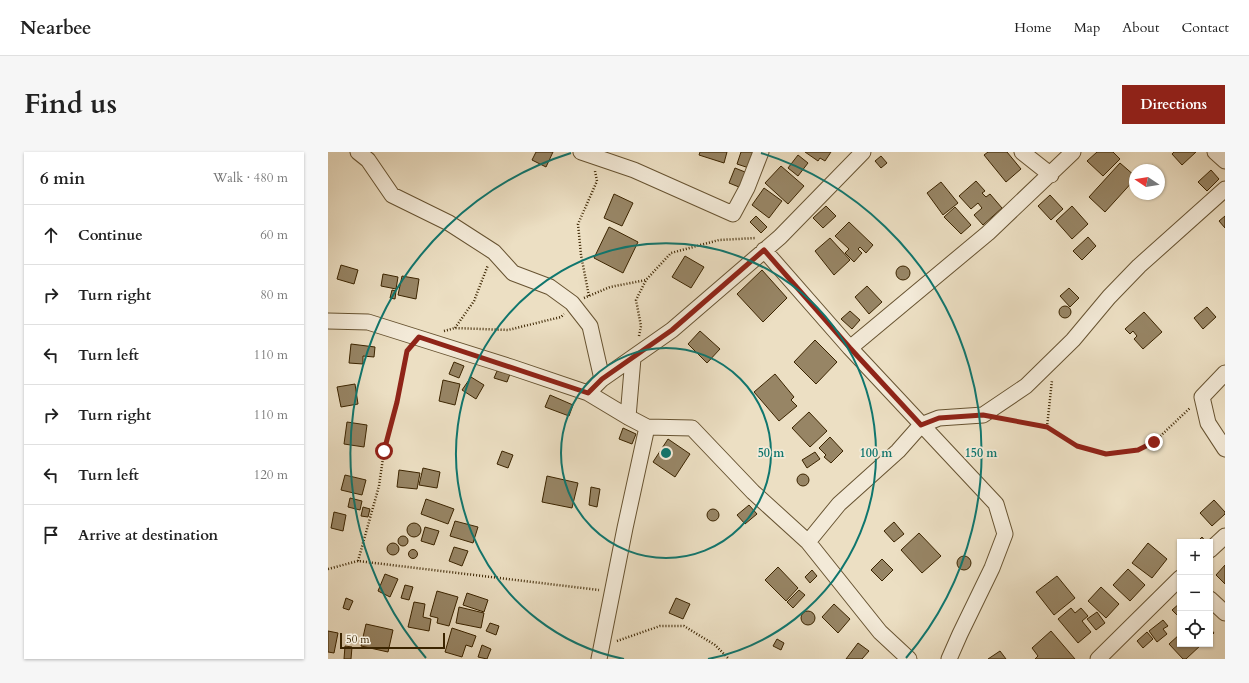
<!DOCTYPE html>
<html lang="en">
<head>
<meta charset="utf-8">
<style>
  :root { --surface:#fff; --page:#f6f6f6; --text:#222; --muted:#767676; --line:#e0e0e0; --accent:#8f2418 }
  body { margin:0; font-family:Cardo,serif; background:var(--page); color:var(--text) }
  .controls { position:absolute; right:12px; bottom:12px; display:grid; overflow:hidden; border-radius:0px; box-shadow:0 1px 3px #0004 }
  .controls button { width:36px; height:36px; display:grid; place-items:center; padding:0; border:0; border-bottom:1px solid var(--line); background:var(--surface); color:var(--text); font:20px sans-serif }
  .compass { position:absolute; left:801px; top:12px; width:36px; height:36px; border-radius:50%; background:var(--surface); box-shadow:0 1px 3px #0004; rotate:282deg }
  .scale { position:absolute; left:12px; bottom:10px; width:105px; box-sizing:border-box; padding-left:4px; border:2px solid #3b2400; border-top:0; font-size:11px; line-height:14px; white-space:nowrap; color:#3b2400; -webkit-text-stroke:3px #f3ead8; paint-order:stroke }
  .stop { position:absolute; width:12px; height:12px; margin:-9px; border:3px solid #8f2418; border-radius:50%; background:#fff }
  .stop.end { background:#8f2418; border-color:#fff; box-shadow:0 1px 4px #0008 }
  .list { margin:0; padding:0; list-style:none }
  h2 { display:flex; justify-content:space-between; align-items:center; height:52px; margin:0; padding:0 16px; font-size:17px }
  h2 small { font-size:13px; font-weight:400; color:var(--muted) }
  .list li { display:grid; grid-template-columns:26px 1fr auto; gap:12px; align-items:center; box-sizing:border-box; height:60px; padding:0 16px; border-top:1px solid var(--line) }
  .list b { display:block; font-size:15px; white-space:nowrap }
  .list em { font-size:13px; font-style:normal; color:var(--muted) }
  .icon { flex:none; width:22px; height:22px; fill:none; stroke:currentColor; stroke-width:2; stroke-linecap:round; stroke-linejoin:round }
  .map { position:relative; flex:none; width:897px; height:507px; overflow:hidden; border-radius:0px }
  header { display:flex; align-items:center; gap:24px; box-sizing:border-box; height:56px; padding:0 20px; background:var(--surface); border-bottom:1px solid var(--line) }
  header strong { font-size:19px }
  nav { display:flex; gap:22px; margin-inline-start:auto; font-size:14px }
  .intro { display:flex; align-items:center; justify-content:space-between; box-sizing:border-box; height:96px; padding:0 24px }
  h1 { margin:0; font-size:28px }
  .button { padding:10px 18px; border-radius:0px; background:var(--accent); color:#fff; font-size:14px; font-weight:700 }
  main { display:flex; gap:24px; padding:0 24px }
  aside { flex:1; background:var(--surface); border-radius:0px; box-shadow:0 1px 3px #0004 }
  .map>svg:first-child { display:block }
  .building { fill:#978565; stroke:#3b2400 }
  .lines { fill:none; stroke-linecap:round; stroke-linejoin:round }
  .minor-casing { stroke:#675331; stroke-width:17 }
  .path { stroke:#3b2400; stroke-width:2.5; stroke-dasharray:1 2; stroke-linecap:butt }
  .minor { stroke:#f3ead8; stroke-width:15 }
  .route { stroke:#8f2418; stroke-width:5 }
  .ring { fill:none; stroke:#0f766e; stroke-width:2 }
  .centre { fill:#0f766e; stroke:#f3ead8; stroke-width:2 }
  .ring-label { font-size:12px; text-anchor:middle; font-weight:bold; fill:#0f766e; stroke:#f3ead8; stroke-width:3.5; stroke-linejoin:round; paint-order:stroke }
</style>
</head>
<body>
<header>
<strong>Nearbee</strong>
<nav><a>Home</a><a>Map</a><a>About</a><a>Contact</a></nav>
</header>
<div class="intro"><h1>Find us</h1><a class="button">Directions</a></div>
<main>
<aside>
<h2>6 min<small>Walk · 480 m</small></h2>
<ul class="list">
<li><svg class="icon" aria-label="ahead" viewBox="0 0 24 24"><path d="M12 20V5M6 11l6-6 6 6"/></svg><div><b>Continue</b></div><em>60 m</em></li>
<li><svg class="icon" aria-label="right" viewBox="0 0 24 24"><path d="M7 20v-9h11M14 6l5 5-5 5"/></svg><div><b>Turn right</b></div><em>80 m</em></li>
<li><svg class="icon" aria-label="left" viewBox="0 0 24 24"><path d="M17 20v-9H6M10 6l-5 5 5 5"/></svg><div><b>Turn left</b></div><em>110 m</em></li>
<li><svg class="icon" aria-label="right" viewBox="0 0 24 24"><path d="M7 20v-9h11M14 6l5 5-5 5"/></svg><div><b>Turn right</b></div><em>110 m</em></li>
<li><svg class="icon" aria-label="left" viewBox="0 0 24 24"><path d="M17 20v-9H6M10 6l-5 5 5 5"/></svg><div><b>Turn left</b></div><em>120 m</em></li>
<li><svg class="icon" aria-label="arrive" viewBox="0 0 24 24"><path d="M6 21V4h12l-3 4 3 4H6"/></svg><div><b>Arrive at destination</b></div></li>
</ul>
</aside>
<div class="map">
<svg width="897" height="507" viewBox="0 0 897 507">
  <rect width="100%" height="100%" fill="#ecdfc3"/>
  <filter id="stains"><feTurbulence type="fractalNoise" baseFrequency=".005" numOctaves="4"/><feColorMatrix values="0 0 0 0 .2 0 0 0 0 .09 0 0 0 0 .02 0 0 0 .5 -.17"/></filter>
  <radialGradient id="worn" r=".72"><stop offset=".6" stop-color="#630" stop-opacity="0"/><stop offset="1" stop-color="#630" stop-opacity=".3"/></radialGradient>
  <path class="building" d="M208,0H225L218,15L204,8Z
    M372,0H399L396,11L371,3Z
    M413,0H428L424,17L409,12Z
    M477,0H503L497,9L492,6L490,9Z
    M660,0H679L693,17L678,30L656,3Z
    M769,0H785L792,7L775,24L759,9Z
    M846,0H868L854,13L844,2Z
    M470,3L480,11L470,24L460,16Z
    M553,4L559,11L553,16L547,9Z
    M792,11L807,24V27L777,60L761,45Z
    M453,14L476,34L460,52L437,31Z
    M407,16L422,22L416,37L401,31Z
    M883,18L891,27L879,39L870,30Z
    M648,29L657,39L654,41L658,45L662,42L674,56L655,73L646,63L654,56L650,51L643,57L631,44Z
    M613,30L630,51L615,63L599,41Z
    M436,36L454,49L441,66L424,53Z
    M286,42L305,51L294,74L276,66Z
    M722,43L735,57L723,68L710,54Z
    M498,54L508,64L495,76L485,66Z
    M744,54L760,72L744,87L728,69Z
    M627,55L643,73L633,82L616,65Z
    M428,64L439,75L433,81L422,70Z
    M897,64V76L891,69Z
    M521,70L545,93L538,101L532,95L530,97L534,101L526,110L517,101L521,97L507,84Z
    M281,75L310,90L295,121L266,106Z
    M760,85L768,94L754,108L745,99Z
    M502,86L522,108L506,123L487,99Z
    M357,104L376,115L363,136L344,125Z
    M13,113L30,118L26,132L9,127Z
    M568 121a7 7 0 1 1 14 0a7 7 0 1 1-14 0Z
    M434,118L459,146L435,170L409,142Z
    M55,122L70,125L68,137L53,134Z
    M74,124L91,127L88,147L70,143Z
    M539,134L554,150L541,162L527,145Z
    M741,136L751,146L742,155L732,144Z
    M64,138L68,139L67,147L62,146Z
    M731 160a6 6 0 1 1 12 0a6 6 0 1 1-12 0Z
    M879,155L888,165L875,177L866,166Z
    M522,159L532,168L524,177L513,167Z
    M816,160L834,180L815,197L806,187L809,184L805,179L802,182L797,177Z
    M372,179L392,197L379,211L360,192Z
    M487,188L509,210L488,232L466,210Z
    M23,192L47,195L46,205L35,204V212L21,211Z
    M126,210L136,214L131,226L121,222Z
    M169,219L182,222L179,230L166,226Z
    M447,222L466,245L463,248L469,254L451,269L426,240Z
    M143,225L156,233L148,247L134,238Z
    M115,228L132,232L127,253L111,249Z
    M27,232L30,252L13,255L9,235Z
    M222,243L245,253L241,264L217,255Z
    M481,260L499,279L482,295L464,276Z
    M19,270L39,273L36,295L16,292Z
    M295,276L308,282L304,292L291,287Z
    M502,285L515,299L503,311L496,305L498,303L491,296Z
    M340,287L362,302L347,325L325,310Z
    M174,299L185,303L180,316L169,312Z
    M487,300L492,307L479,316L474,308Z
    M95,316L112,320L109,336L91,333Z
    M71,318L92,321L89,337L69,335Z
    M469 328a6 6 0 1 1 12 0a6 6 0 1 1-12 0Z
    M17,323L38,328L34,343L13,338Z
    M219,324L250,331L244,356L214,350Z
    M263,335L272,337L269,355L261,353Z
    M22,346L34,349L32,358L20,355Z
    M98,347L126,357L120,372L93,362Z
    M886,348L897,360V362L884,374L872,361Z
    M421,353L429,362L417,372L409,363Z
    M35,355L42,357L40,365L33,364Z
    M379 363a6 6 0 1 1 12 0a6 6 0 1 1-12 0Z
    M6,360L18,363L15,379L3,376Z
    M127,369L150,375L145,391L122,384Z
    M566,370L576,382L566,390L556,379Z
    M79 378a7 7 0 1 1 14 0a7 7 0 1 1-14 0Z
    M97,375L111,379L106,393L93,389Z
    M591,381L613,404L594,421L573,398Z
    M70 389a5 5 0 1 1 10 0a5 5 0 1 1-10 0Z
    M874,385L878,390H869Z
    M59 397a6 6 0 1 1 12 0a6 6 0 1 1-12 0Z
    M820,391L839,407L824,426L804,411Z
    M126,395L140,399L134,414L121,409Z
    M80.5 402a4.5 4.5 0 1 1 9 0a4.5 4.5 0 1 1-9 0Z
    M629 411a7 7 0 1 1 14 0a7 7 0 1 1-14 0Z
    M554,407L565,418L554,429L543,418Z
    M897,413V432L888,423Z
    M450,415L470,436L458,449L437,428Z
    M800,417L817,433L802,449L785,433Z
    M484,418L489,424L482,431L477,425Z
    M57,422L70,427L62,445L50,439Z
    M729,424L747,446L726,463L708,440Z
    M77,433L85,435L81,448L73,446Z
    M773,435L791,452L778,466L760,449Z
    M471,438L477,443L465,456L459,450Z
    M109,439L130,445L121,474L109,471L110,466L102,464Z
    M139,441L160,448L156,460L135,453Z
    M18,446L25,449L21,458L15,456Z
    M348,446L362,452L355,467L341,461Z
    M86,450L97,452L95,465L103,467L101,479L80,475Z
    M852,451V466L844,458Z
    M506,452L522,467L510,481L494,465Z
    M131,455L156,461L153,476L128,471Z
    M743,456L747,461L753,456L760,464L754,469L763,480L750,491L730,467Z
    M473 466a7 7 0 1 1 14 0a7 7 0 1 1-14 0Z
    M769,460L777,471L768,478L759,467Z
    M835,468L840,474L835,477L839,482L829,490L821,479Z
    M162,471L171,474L168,483L158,479Z
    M38,472L65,478L60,500L33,494Z
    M124,476L148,484L144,495L138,493L134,505L117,500Z
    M882,476L886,481L882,485Z
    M0,479L10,481L6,501L0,500Z
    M723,479L747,507H707L710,504L704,496Z
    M819,480L825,487L815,496L809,489Z
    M852,482V492H874L858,507H855L841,492Z
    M449,487L456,491L453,498L445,494Z
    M530,491L541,499L534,507H518Z
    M154,493L163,497L159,507L150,505Z
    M17,494L24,495L23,507H16Z
    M672,499L678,507H660Z"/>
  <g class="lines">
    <defs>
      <path id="minor" d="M30,0L40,8L64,43L121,71L166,100L185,121L222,135L244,151L262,174L274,227
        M253,0L306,18L405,62L419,36L433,0
        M694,0L723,23
        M887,0L897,9
        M436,98L522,196L668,352L677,382L664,416L632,482L621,507
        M0,169L40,170L183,215L260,241L300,265L319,275L364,276L425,340L480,390L552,480L581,507
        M522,196L660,81L745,0
        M897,221L874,245L880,271L897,297
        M260,241L274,227L344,178L452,85L535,0
        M300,265L305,206
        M480,390L511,352L570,299L593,273L611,266L655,263L698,234L745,188L781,145L811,114L897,37
        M882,398L897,384
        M882,447L897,461
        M271,507L297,376L319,275
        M770,507L852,426"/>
    </defs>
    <use href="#minor" class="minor-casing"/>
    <path class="path" d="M261,144L253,103L250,72L269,29L267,19
      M256,146L282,135L318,128L343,101L391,88L428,86
      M127,176L146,149L160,113
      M116,179L127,176L180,178L233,165L236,162
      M311,184L313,174L308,148L318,128
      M676,267L719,275L749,294L778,302L810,298L826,290L862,256
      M719,275L724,228
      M30,409L51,334L56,299L69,250L79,199L81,196
      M0,417L30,409L271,438
      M289,489L332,474H356L387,493L401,507"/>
    <use href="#minor" class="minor"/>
  </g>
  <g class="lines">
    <path class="route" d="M56,299L69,250L79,199L91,185L260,241L274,227L344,178L436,98L522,196L593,273L611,266L655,263L719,275L749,294L778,302L810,298L826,290"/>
  </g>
  <g class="ring">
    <circle cx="338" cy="301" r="105"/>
    <path d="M296 507A210 210 0 1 1 380 507"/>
    <path d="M98 506A315 315 0 0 1 243 1M433 1A315 315 0 0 1 578 506"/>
  </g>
  <circle cx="338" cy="301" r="6" class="centre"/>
  <g class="ring-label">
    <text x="443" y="305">50 m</text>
    <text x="548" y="305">100 m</text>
    <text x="653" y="305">150 m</text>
  </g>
  <rect width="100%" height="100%" filter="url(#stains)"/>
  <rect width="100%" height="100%" fill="url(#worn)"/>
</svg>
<div class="controls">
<button>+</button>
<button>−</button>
<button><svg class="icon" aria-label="locate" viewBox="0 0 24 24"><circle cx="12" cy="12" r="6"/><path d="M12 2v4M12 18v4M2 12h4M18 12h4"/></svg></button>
</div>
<svg class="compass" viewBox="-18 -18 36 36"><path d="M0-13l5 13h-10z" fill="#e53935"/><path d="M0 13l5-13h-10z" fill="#767676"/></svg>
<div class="scale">50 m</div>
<div class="stop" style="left:56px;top:299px"></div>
<div class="stop end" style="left:826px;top:290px"></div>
</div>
</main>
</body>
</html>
